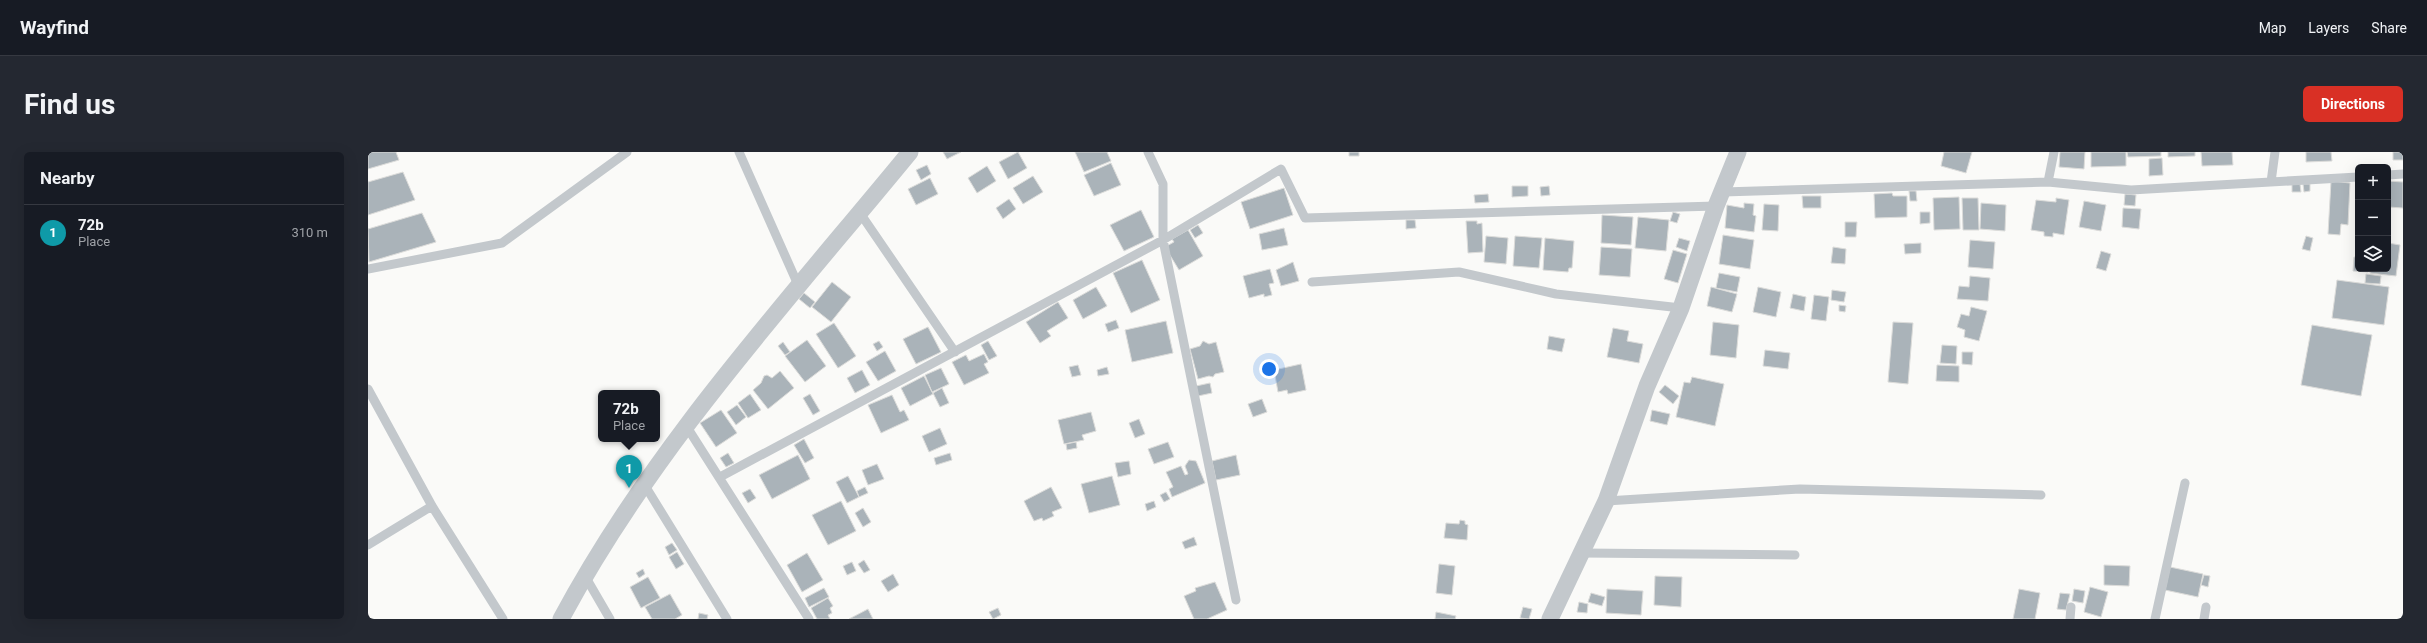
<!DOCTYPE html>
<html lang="en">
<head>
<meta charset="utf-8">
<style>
  :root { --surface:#171b24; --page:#242831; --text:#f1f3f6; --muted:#9ea1a6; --line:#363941; --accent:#d93025 }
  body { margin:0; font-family:Roboto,sans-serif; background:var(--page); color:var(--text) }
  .controls { position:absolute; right:12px; top:12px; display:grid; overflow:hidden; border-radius:6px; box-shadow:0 4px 16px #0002 }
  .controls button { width:36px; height:36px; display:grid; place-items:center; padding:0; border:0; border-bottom:1px solid var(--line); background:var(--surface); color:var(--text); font:20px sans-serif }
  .you { position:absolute; left:901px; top:217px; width:14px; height:14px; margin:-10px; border:3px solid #fff; border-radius:50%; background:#1a73e8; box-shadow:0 0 0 6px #1a73e833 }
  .badge { display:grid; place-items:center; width:26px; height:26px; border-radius:50%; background:var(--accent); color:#fff; font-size:13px; font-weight:700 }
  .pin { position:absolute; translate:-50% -33px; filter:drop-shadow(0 1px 2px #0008) }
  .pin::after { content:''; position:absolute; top:21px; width:14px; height:12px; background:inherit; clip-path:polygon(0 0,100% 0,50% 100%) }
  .popup { position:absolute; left:230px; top:238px; width:62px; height:52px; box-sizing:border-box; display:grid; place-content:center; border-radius:6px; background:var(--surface); filter:drop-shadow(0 1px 3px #0005); font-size:13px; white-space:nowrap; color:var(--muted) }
  .popup b { font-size:15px; color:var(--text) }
  .popup::after { content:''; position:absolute; left:50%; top:100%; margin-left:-8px; border:8px solid transparent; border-top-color:var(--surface) }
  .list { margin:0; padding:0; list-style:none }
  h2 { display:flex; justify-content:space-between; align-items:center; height:52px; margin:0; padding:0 16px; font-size:17px }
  h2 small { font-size:13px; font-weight:400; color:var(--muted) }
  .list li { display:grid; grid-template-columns:26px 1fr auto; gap:12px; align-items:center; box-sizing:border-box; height:56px; padding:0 16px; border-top:1px solid var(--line) }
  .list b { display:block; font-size:15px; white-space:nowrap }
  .list p { margin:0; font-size:13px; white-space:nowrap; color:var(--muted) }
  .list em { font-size:13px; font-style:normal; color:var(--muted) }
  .icon { flex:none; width:22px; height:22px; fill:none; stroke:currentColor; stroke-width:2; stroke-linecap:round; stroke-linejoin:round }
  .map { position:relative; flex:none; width:2035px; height:467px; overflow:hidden; border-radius:6px }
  header { display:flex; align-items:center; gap:24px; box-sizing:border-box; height:56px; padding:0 20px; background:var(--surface); border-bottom:1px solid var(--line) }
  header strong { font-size:19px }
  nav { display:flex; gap:22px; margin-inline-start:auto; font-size:14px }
  .intro { display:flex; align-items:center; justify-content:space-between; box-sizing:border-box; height:96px; padding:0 24px }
  h1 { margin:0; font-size:28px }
  .button { padding:10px 18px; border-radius:6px; background:var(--accent); color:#fff; font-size:14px; font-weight:700 }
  main { display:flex; gap:24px; padding:0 24px }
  aside { flex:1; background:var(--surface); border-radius:6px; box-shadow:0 4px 16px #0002 }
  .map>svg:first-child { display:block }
  .building { fill:#aab3b9; stroke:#dcdcda }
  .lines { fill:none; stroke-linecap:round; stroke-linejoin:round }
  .service { stroke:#c3c8cc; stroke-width:9 }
  .minor { stroke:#c3c8cc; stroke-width:17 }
</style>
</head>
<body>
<header>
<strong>Wayfind</strong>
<nav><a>Map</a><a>Layers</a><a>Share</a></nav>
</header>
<div class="intro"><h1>Find us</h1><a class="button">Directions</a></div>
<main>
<aside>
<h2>Nearby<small></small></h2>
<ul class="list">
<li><span class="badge" style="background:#0f9aa8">1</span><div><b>72b</b><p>Place</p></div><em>310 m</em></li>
</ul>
</aside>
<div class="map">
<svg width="2035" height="467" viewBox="0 0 2035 467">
  <rect width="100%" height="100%" fill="#fafaf8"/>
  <path class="building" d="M0,0H28L31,8L0,17Z
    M575,0H593L579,7Z
    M650,0L659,16L640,27L631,10Z
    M707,0H739L743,9L716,20Z
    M981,0H991V4H981Z
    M1576,0H1604L1598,21L1573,14Z
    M1692,0H1717L1716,17L1691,15Z
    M1723,0H1758V14L1723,15Z
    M1759,0H1793V4L1760,5Z
    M1800,0H1827V4L1800,5Z
    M1833,0H1864L1865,13L1834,14Z
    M1938,0H1963L1964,9L1938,10Z
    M2025,0H2035V8H2025Z
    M1794,6L1795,23L1781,24V7Z
    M743,11L753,33L726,44L716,23Z
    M559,13L563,22L553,28L548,18Z
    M619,14L628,29L609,41L600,26Z
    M35,20L47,48L0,63V30Z
    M665,24L675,40L655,52L645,36Z
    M562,26L570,42L548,53L540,37Z
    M1963,29L1982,31L1980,73L1973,72L1972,83L1960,82Z
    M2020,29L2035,30V56L2020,55Z
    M1924,32H1932L1933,40H1924Z
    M1935,32H1942V39L1936,40Z
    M1144,34H1160V44L1144,45Z
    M1181,34L1182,43L1173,44L1172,35Z
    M916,36L925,63L882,77L873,50Z
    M1541,39H1548L1549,49H1542Z
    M1524,41L1525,44H1539V65L1507,66L1506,42Z
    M1120,42L1121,50L1107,51L1106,43Z
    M1757,42L1768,43L1767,54L1756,53Z
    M1434,44H1453V56H1435Z
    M1591,45L1592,77L1566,78L1565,46Z
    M1594,46H1610L1611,78H1595Z
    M1688,46L1701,48L1696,83L1685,81V85L1676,84V80L1663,78L1668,48L1688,50Z
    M641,47L648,57L635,67L628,56Z
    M1716,49L1738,53L1733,79L1711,75Z
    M1376,51L1386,52L1385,63L1388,64L1386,80L1357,76L1359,53L1376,56Z
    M1613,51L1638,53L1637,79L1612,77Z
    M1396,52L1411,53L1410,79L1394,78Z
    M1755,56L1773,57L1771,77L1754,75Z
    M773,58L786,85L756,99L742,73Z
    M1305,60L1312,62L1309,71L1302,69Z
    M1552,60H1562V71L1552,72Z
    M54,61L68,90L1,110L0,77Z
    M1234,63L1265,65L1263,93L1233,91Z
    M1270,65L1301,68L1298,99L1267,96Z
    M1038,68H1047L1048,76L1038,77Z
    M1098,69H1109V72L1114,71L1115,100L1100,101Z
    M1477,70H1489L1488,85H1477Z
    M830,73L835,81L827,86L822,78Z
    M916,76L920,93L894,98L891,82Z
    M820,78L835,104L811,118L797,95L806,90L804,87Z
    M1355,83L1386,88L1382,117L1351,112Z
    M1118,84L1140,86L1138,112L1116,110Z
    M1147,84L1174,86L1171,116L1145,114Z
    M1938,84L1945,86L1942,99L1934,97Z
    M1177,86L1206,89L1204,116H1201L1200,120L1175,118Z
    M1311,86L1322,89L1319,99L1308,95Z
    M1602,88L1627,90L1625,117L1600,115Z
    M1553,91V101L1537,102L1536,92Z
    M2020,91L2032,93L2028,124L2002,121L2003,117H2020Z
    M1233,95L1264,97L1262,125L1231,123Z
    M1465,95L1478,97L1477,112L1463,111Z
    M1305,98L1319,102L1310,131L1296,127Z
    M1733,99L1743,102L1738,119L1728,116Z
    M1986,105H1990V117H2000V120L1985,119Z
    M774,108L792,148L763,161L745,121Z
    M925,110L931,129L913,134L908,118Z
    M902,117L906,131L901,132L904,143L896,145V142L881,146L875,124Z
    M1351,121L1372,125L1369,140L1348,136Z
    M1998,122L2013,124L2012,132L1997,131Z
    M1602,124L1622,126L1620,149L1589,147L1591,134L1601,135Z
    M1969,128L2021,135L2016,173L1964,166Z
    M464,130L483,145L463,170L444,155Z
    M728,135L739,154L715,167L705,148Z
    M1343,135L1369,142L1364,160L1339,154Z
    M1390,135L1413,140L1408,165L1385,160Z
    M1464,138L1478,140L1476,150L1463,148Z
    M436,141L447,150L442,156L431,147Z
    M1425,142L1438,145L1436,159L1422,156Z
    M1446,143L1461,145L1458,169L1443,167Z
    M690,150L700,166L679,179L683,184L672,191L658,170Z
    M1471,153L1478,154L1477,160L1471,159Z
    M1603,155L1619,159L1611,189L1596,185L1597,178L1589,175L1593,162L1601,164Z
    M748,168L751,176L740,180L737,172Z
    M798,169L805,201L764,210L757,178Z
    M1345,170L1371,173L1368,206L1342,203Z
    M1525,170L1545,171L1540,232L1520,230Z
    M466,171L488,204L470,216L448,182Z
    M1944,173L2004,183L1993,244L1933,233Z
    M560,175L573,200L548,212L535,187Z
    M1245,176L1261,179L1259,189L1275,192L1271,211L1239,205Z
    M1181,184L1197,187L1194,200L1179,197Z
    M439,188L458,214L437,230L417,204Z
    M511,189L515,195L509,199L505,192Z
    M620,189L629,204L621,208L613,193Z
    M835,189L841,192L848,190L856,220L847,222L845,225L841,224L830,227L822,197L832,194Z
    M415,190L422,200L417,203L410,194Z
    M1574,193L1589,194L1588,212L1572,211Z
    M1397,198L1422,201L1420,217L1395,214Z
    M517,199L528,219L510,229L498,210Z
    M1594,200H1605L1604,213L1594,212Z
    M616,202L620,210L616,212L621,221L596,233L584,210L598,203L601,209Z
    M933,212L938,238L920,242L919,238L910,240L906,218Z
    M710,213L713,223L704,225L701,215Z
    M1569,213L1591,214V230L1568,229Z
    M739,215L741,222L730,224L729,218Z
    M573,216L581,232L564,240L557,223Z
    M494,218L502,233L487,241L479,226Z
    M412,219L426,236L400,257L385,238L393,231L396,224L399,223L404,226Z
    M556,224L565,242L542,254L533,236Z
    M1324,225L1356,232L1347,274L1308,265L1316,230L1322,231Z
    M842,231L844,241L830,244L828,234Z
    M1297,233L1311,244L1305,252L1291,240Z
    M574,236L581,251L572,255L565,241Z
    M382,242L393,258L380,266L370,251Z
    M442,242L452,259L445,263L435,246Z
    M524,243L532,260L536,258L541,268L513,281L500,253Z
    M894,247L899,260L885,265L880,252Z
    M369,253L378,265L368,273L359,260Z
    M353,258L369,281L348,295L332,271Z
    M1284,258L1302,262L1299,273L1282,269Z
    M723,260L728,279L714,283L716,288L696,292L690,268Z
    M771,267L777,282L767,286L761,271Z
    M572,276L579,292L561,300L554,284Z
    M436,287L446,306L437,311L426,293Z
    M708,290L709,296L699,298L698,292Z
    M800,290L806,305L786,312L780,297Z
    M360,301L366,311L358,315L352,306Z
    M582,301L584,308L568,313L566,306Z
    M430,303L442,327L404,347L391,323Z
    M868,303L872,323L848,328L844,309Z
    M821,308L828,309L837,331L804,345L801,337L805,335L798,320L813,314L817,323L820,322L817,314Z
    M761,309L763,322L750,325L747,311Z
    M509,312L516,327L500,333L494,318Z
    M480,324L491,345L479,351L468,330Z
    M744,324L752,353L721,361L713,332Z
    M497,335L500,341L491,345L489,339Z
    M683,335L694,356L684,360L686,364L675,369L674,366L666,369L656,349Z
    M382,337L388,346L380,351L374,341Z
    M798,340L802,347L796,350L792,343Z
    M473,349L488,379L460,393L444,363Z
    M786,349L788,355L779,359L777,352Z
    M495,356L503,370L495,375L487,361Z
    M1092,368L1097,369V372L1100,373L1099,388L1076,386L1078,371L1091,372Z
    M826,385L829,393L817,397L814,390Z
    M304,391L309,398L301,403L297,395Z
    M309,400L316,412L308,417L301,405Z
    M439,401L455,428L434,440L419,413Z
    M496,408L502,418L496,421L490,412Z
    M484,410L488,419L479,423L475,414Z
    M1071,412L1087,414L1084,443L1068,441Z
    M1736,413L1762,414L1761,434L1736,433Z
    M1802,415L1835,422L1830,445L1797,438Z
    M275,417L277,422L271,426L268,421Z
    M525,422L531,433L520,440L513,429Z
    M1836,423L1842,424L1840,435L1833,433Z
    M1287,424L1314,425L1313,455L1286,453Z
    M280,425L292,446L273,456L262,435Z
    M847,430L859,458L839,467H826L816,444L828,439L827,436Z
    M1722,435L1740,440L1733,465L1716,460Z
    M456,436L461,445L441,455L437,446Z
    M1239,437L1275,439L1273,463L1238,461Z
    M1651,437L1672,441L1667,467H1645Z
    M1706,437L1717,439L1715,451L1704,449Z
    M1223,441L1237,445L1234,454L1220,450Z
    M1692,441L1702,442L1698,458L1689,457Z
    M302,442L314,463L307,467H284L277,455Z
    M460,446L465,454L462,456L464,461L460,463L462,467H449L443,456Z
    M1211,450L1220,452L1219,461L1209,460Z
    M1155,455L1164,457L1161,467L1152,466Z
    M630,456L633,463L625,467L621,460Z
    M500,457L505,467H481Z
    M1068,460L1088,464L1087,467H1067Z
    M331,461L340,463L339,467H330Z"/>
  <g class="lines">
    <path class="service" d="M371,0L431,135
      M780,0L795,32V88L868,448
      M2020,23L2035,22
      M1680,30L1686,0
      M1903,30L1907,0
      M1355,40L1680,30L1763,38L1990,25
      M492,61L587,200
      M0,117L134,91L259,0
      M944,130L1091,120L1188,142L1313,156
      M0,237L64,354L135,467
      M317,272L441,467
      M352,325L795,88L913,17L937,66L1348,54
      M276,332L359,467
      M1238,349L1432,337L1673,343
      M0,393L64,354
      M1214,401L1427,403
      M217,424L242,467
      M1702,467L1703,455
      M1787,467L1817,331
      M1836,467L1838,455"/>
    <path class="minor" d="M193,467C285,295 419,150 542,0
      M1182,467L1238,349L1279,234L1313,156L1348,54L1370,0"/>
  </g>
</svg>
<div class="controls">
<button>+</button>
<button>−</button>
<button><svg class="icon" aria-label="layers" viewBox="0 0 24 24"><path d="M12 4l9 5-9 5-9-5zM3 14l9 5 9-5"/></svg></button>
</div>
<div class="you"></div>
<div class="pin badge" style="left:261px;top:336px;background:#0f9aa8">1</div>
<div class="popup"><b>72b</b>Place</div>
</div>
</main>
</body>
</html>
